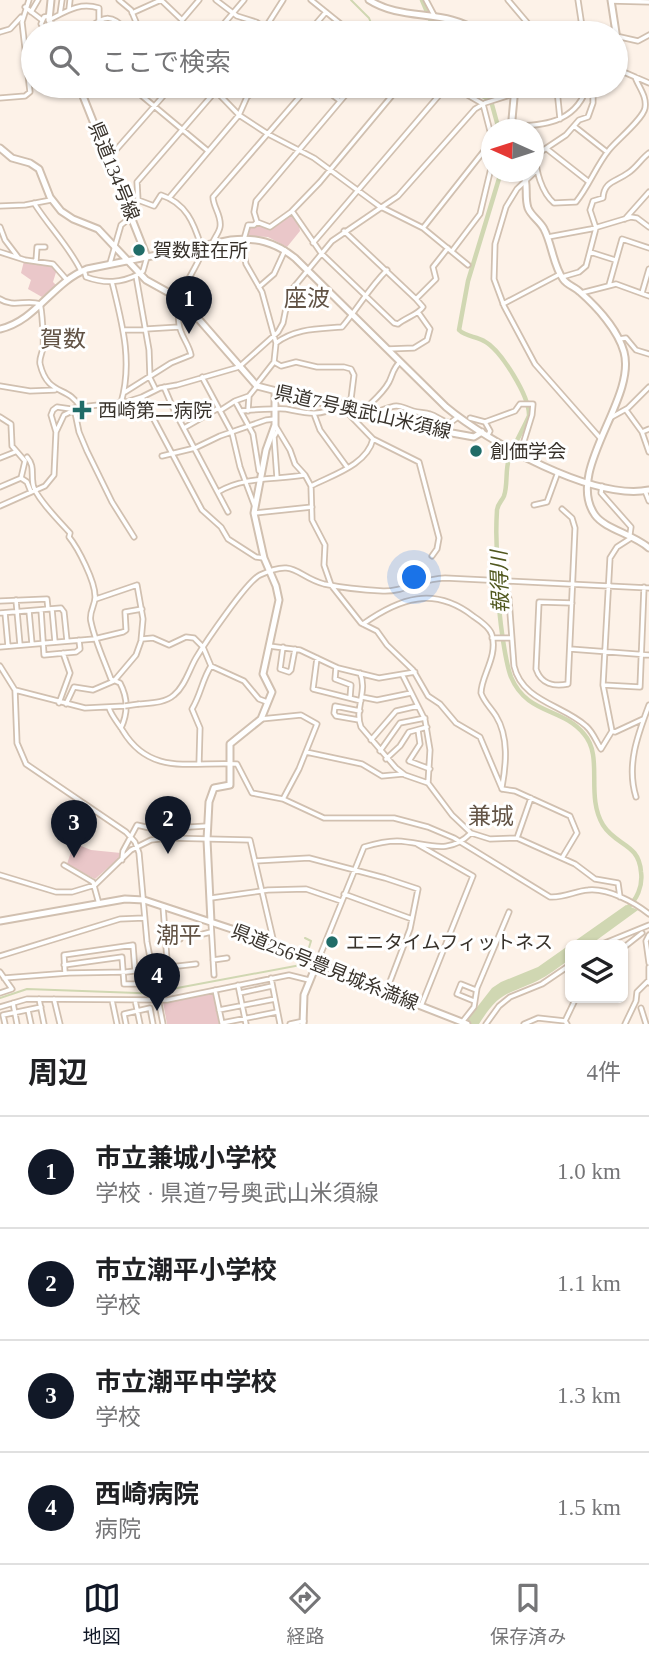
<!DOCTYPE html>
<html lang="ja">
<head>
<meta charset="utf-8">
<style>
  :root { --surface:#fff; --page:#f6f6f6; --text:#202124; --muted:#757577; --line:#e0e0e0; --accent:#111827 }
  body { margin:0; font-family:"Times New Roman","Noto Sans JP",serif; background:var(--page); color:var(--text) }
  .controls { position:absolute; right:21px; bottom:21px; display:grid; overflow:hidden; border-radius:10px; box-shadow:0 2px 5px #0004 }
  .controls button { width:63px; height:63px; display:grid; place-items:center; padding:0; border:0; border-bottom:2px solid var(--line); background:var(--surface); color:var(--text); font:35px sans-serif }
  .compass { position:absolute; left:481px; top:119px; width:63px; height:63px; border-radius:50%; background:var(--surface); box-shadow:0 2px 5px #0004; rotate:273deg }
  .you { position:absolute; left:415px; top:578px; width:24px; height:24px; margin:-18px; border:5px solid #fff; border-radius:50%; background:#1a73e8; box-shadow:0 0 0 10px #1a73e833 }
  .badge { display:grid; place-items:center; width:46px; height:46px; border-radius:50%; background:var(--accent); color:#fff; font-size:23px; font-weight:700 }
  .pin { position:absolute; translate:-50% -58px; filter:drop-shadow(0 2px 4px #0008) }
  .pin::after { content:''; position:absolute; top:37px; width:24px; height:21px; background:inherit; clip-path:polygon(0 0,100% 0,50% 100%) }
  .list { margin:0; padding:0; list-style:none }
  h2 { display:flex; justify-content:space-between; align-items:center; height:91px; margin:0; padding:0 28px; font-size:30px }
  h2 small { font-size:23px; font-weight:400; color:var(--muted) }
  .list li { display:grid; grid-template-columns:46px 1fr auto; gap:21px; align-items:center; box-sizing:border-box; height:112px; padding:0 28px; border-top:2px solid var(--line) }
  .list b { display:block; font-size:26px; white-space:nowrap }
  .list p { margin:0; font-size:23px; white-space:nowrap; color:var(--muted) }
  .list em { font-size:23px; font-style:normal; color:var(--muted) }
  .icon { flex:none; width:38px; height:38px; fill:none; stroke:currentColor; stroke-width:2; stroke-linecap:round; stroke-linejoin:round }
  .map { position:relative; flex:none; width:649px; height:1024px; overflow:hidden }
  .search { position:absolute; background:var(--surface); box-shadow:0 2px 5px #0004; left:21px; right:21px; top:21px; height:77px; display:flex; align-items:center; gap:18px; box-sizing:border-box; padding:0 24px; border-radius:38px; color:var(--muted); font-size:26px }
  .sheet { height:539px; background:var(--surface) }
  nav { display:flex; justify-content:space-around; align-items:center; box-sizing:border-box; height:98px; border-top:2px solid var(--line); background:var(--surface); font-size:19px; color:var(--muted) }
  nav a { display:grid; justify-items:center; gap:4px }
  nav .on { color:var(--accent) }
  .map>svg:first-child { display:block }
  .green { fill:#eac7c9 }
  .water { fill:#d0d7b2 }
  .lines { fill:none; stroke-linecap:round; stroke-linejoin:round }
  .stream { stroke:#d0d7b2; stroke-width:2 }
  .river { stroke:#d0d7b2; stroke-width:4.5 }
  .minor-casing { stroke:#d1c0b0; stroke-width:7 }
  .major-casing { stroke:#d1c0b0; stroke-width:9 }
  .minor { stroke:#fff; stroke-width:3.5 }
  .major { stroke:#fff; stroke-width:5 }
  .minor-bridge-casing { stroke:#d1c0b0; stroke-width:7; stroke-linecap:butt }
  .minor-bridge { stroke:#fff; stroke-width:3.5 }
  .poi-dot { fill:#206c68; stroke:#fff; stroke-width:2.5 }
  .labels { text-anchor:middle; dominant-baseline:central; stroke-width:6; stroke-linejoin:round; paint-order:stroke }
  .street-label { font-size:19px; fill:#38322b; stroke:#fff }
  .poi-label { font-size:19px; fill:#38322b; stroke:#fff; text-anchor:start }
  .water-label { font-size:21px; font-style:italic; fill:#51581f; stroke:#fff }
  .quarter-label { font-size:23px; fill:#625345; stroke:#fff }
</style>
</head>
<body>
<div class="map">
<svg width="649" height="1024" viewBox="0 0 649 1024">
  <rect width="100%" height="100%" fill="#fdf2e8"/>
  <path class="green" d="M291,214L298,220L300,231L287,247L268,237L246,236L249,226L258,222L270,229Z
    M24,261L52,265L57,269L53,282L56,285L42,297L28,289L31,280L21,273Z
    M74,843L91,850L121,853L118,859L95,879L67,864Z
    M213,992L219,1024H167L163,1002H172Z"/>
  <path class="water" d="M626,905L638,910L590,945H570V959C559,967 549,975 537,981C505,996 500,991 479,1024H464L492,988L501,982L538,967Z"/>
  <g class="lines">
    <path class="stream" d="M351,0L369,18L375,33
      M402,33L417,24L435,29
      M305,938L311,941L307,954
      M0,998L27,989L165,994L172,989L306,964L305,960"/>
    <path class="river" d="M422,0L436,33
      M467,86L491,101L499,130
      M501,172L468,281L459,330C466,337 476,336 484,341C501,350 530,397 529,416C523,430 514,444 509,459C505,470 508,485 504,496C502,501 498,503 497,510C496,526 496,546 498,563C499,568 502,573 502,578C502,583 499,588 499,594C498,611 505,661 511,677C527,715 562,707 584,734C604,757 585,795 603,825C616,846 639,843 641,872C643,886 637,900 626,909"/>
    <defs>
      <path id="minor" d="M119,0L131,10L139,29L144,33
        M161,0L182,20
        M216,0L237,16L256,22L272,33
        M311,0L352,33
        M426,0L435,17
        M508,0L536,33
        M578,0L583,33
        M611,1L649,2
        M25,7L42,20
        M69,9L70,0
        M31,12L38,0
        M132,13L161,0
        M60,14L62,0
        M49,20C67,11 79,2 99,8V20
        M0,32L10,29L21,17
        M48,33L41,24L44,17L49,16
        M57,33L72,27L90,28C104,15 113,15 125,29H139
        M181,33L182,20L199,0
        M216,33L244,0
        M262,33L283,0
        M308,33L326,12
        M411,33L416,29L425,28L426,33
        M616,36L638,41L649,35
        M26,50L33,47
        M619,70L649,83
        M130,86L208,151
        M211,86L239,115L268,134L314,158L379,206L423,228L468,265
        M321,86L340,101
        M452,86L483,104L491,135
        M557,90L560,119
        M593,92V103L588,117L579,120L566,135L536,155C535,170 542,193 554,203L576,202C589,186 596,166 609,150C616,141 643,119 645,108C647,96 639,88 635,77
        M0,98L25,96L30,92L22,22L29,0
        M512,126C542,126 574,123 586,90
        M574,126L607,152
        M547,149L589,182
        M108,159L172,86
        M537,170L517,189L506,207L495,244L494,279L504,306L535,364L601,439
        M169,198L239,115L247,97L262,86
        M138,200L137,182L220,86
        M34,203C49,227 69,246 81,271
        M127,204L138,200L154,206L161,195C186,203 194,223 201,246
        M0,206L25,205L51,200
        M625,219L649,192
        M257,222L270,227L291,212
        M0,227L5,240L18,257
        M423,228L491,142
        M344,231L416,299L423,307C419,314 405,318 398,324L394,323L321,253L292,211L320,182L400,86
        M548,237L591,229L631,217L637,218L649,227
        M244,239L248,225H254L257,222L254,212L256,201L353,86
        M241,240L246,264L262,292L276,343L274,362L256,385
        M313,243L447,86
        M212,244C214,238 219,233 220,227C222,216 213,207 213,197L309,86
        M452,251L480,214L491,168
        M0,252L25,260L53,264L67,280
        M590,252L615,260
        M36,261L37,247H45
        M110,263L121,225L130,218
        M84,270L86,277C105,284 121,283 139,274L143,271L147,257
        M136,276L149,350L150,378L156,390
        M562,277L579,272L586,266L596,228L590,210L593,201L603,198C604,181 616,182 628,173C636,168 641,159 649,153
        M112,282C122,323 133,361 121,403
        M609,285L622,239L649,248
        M259,287L274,274L285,250
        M581,293L616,284L649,296
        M642,293L649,269
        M0,299C13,308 27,299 40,304C42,309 44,341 43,348C42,354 39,358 40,364C48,397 68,385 80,407
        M416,299L436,279L433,267L448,248
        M503,304L560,274
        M146,329L179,327
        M125,330H146
        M619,339L626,338L636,350L649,354
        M276,343C296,328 318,329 342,327C358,308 369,288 387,270
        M388,349L414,348L427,340L430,329L418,312
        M274,362L281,366L296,362L317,367H344L351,369L354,375L351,399L343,402L338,407
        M202,377L232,433L240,467L255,507
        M0,386L30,391L55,390
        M164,387L173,408L228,512
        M125,392L171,363L191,355C189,344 180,335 179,324C174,289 195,276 205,245
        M142,397L202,510L221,527L228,539L256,557L264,558
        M235,401L253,434L259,471L261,472
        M74,408L79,432L87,451L112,502L134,537
        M344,409L373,439L419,462L439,538L437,549L432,556
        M626,410L642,432L649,452
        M241,411C249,410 280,408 286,409C302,412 321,418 335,406
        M248,411L249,396L257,386
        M361,413C370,403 382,395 389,382C393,374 393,368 400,362
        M314,414L320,430L347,467
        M0,417L11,424L12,446L25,461
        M379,417L382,410C400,403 398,406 413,411C419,413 425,412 430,414C437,416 441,421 450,423L458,417
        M470,418L485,422L490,431L488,435
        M610,418L628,408L649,387
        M485,422L515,411L520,404H533L532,415L520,454
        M275,425L290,450L295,464L305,475L311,486L312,520L325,545L324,565L331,585L361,623L377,631L387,645L413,670L428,696L440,704L456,723L480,737L502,789
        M184,428L217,409L221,410L235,401L249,396
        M56,432L51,415L53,410L57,407L71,409
        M642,432L649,429
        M162,456L195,448L220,436L266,420L275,419
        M27,457C35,466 31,473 33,484C34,496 61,523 70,533L69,537C78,548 95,581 95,596C96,605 88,612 91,622C95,641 104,660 111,679L120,683C128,698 128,713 121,728
        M0,458L15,452
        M21,478L25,461
        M21,478L27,482L31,492
        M277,478L274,437L278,430
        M311,486C332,475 367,465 373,439
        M602,486L601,493L631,527L630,534
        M0,487L21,478
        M645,491L649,501
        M218,492C245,476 275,480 304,475
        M534,505L547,502L558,472
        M0,506L45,486L54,475L56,432L64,415L80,407L126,402L142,397L160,388L177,385L239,367L278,332L283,323L289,293L332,241L398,196L475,109L485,103L513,94
        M562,509L572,518L575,528L568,684C554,687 541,684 536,669L539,602L572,603
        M255,513L312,507
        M505,581L509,599L514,666C522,701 563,705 586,726C593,732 596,741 601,749L612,731L603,685L610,558L617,547L631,538
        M16,600L20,645
        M0,601L47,599L48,609
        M52,609L55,642
        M41,610L44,655L76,652L80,649L79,640
        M29,611L32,644
        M0,613L61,608L64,612L67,641
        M5,613L8,646
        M363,624C400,598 434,586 473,616C479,620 490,627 492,635C498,657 481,676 481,693C484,702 491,708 496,716C509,737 506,765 502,787
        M492,638H511
        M142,639L153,638L169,645L186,637L194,638L203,647L211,666L244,681L259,699L267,702
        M269,646L300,650L338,668L379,678L415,672
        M0,647L94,639L123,632L126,630L125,612L142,609
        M283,647L280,669L289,672L291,670L295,649
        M570,649L649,655
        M317,658L313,689L361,701
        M0,666L15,690L17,743L26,764L126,832L135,842L139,853L147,942L163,1024
        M336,667L335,679L351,685L350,698
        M360,673C368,691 354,709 361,727L396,768L405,775L428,783L452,815L471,833L490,839L517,838L575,864L595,879L618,883L620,897
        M403,676L425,720L430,750L428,783
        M603,685L640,687L644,587
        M15,690L85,708L125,706
        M362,697L377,700L411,693
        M59,703L70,673L63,653
        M66,704L74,687L93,690L114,681L136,655L141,641L143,619L137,585L96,599
        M139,704C151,703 165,703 174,695C185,686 189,670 196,658C205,643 247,581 260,575C296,558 295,576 324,584C343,588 364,590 383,591C405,592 423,578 445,578L649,588
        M109,708C112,717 119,724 123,731C151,777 193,761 237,764L252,793L283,799L324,818H394L428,827L454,838L550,897C564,898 575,891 588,890C608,888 634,902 649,914
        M261,719L301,715L317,724L299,769L283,799
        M359,720L336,716L334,713L335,706L360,711
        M418,730L420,744L409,761L430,769
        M612,731L615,732L643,719
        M371,740L396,711L418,706
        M380,751L400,723L425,718
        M306,752L362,764L382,776L403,774
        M386,759L400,746L409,732L427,727
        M199,764L200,728L192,709C201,694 202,680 211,666
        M502,789L515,791L570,816L577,833L562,858
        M636,797C626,765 638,734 649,705
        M517,838L531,798
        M417,844L473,876L421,1006
        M122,860L123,851L137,825L154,829L207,826
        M255,861L309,858L385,878L418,889L410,929L386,992
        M64,865L93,882L99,904
        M0,875L56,892H72L95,885L131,850L151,840L168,838L250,840L274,943
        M344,894L412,919
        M211,898L268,890L306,889L341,901
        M163,906L169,987
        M211,922L214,975
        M164,928L178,927
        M203,934L211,932
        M649,935L646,941L649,963
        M165,942L180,939
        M600,945L649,925
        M623,948L642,933
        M0,956L120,919L144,918
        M213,960L227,958
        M317,963L364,847C374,844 386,841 397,841C426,842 447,857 471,833
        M64,965L122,957L124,984H145
        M0,972L12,989L0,993
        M65,973L64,955L133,945L135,971
        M4,978L69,973L126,972L196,964
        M271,978L280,1024
        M649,983V967
        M238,985L246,1024
        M215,990L222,1023
        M240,993L272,986
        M39,999L44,1024
        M54,999L60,1024
        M112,1000L117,1024
        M135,1000L140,1024
        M474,1001L457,994L461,984L476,990
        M13,1003L17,1024
        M0,1007L27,999L167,1000L289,975L309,980
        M641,1008L646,1024
        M28,1010L31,1024
        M219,1010L275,999
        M463,1021L474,1007L477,988L509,912
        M222,1023L277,1012
        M5,1024L3,1015L41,1007
        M126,1024L124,1014L150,1008L153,1024
        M290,1024L304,1021
        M486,1024L499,1006L510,997L542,984L570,965
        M524,1024L538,1018L565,1021
        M567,1024L565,1021L576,998
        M625,1024L636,1001L637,992L649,980"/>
      <path id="major" d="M51,0L49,20L55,33
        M369,0C403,22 447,8 480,33
        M611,0L620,59L616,77
        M79,86L147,257
        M510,86L514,98L511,130
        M514,94L539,88L593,91L608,86
        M0,148L12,158L30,163L39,169L50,197L61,211L73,219L98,229L146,280L182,300L257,386L413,426L474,437L482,432
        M523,172C529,184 524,196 528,208C531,216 540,221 544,229C552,244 553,265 563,279C567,285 575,287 580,292C597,307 618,330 624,352C637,399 564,471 595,515C605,529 633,534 649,548
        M0,329C36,321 53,282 87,269L231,240C256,237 275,242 295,258L446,407C488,442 594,501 649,490
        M0,921L125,899L144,900L274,943L362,983L467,1024
        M211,922L207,840L209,802L214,788L230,785V744L261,719L272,692L263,674L279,600L276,586L264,558L254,513L266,450L275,425V392
        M303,1024L304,995L317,963"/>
    </defs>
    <use href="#minor" class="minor-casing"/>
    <use href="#major" class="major-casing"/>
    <use href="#minor" class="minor"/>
    <use href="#major" class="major"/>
    <defs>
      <path id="minor-bridge" d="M125,706L139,704"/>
    </defs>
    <use href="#minor-bridge" class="minor-bridge-casing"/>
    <use href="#minor-bridge" class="minor-bridge"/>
  </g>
  <g class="poi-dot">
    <circle cx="139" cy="250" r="7"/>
    <path d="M78.5 399.5h7v7h7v7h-7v7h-7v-7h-7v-7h7z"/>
    <circle cx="476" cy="451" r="7"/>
    <circle cx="332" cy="942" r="7"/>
  </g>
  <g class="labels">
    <g class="street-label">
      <text transform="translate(114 171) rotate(68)">県道134号線</text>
      <text transform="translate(363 412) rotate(13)">県道7号奥武山米須線</text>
      <text transform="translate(325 967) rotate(22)">県道256号豊見城糸満線</text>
    </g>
    <g class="poi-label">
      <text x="153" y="250">賀数駐在所</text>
      <text x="98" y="410">西崎第二病院</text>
      <text x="490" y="451">創価学会</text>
      <text x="346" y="942">エニタイムフィットネス</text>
    </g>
    <g class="water-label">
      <text transform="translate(500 582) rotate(-92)">報得川</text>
    </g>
    <g class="quarter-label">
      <text x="307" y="298">座波</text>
      <text x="63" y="339">賀数</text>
      <text x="491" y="816">兼城</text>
      <text x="179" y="935">潮平</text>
    </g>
  </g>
</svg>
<div class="controls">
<button><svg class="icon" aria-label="layers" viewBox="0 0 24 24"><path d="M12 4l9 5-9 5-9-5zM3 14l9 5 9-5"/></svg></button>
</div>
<svg class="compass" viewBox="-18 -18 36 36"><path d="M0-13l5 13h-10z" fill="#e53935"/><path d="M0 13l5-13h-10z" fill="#757577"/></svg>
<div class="you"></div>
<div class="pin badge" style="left:189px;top:334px">1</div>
<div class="pin badge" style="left:168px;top:854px">2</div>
<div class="pin badge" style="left:74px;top:858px">3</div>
<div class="pin badge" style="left:157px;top:1011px">4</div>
<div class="search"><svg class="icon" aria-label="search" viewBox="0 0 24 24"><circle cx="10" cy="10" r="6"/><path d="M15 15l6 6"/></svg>ここで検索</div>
</div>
<section class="sheet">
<h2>周辺<small>4件</small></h2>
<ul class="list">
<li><span class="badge">1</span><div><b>市立兼城小学校</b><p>学校 · 県道7号奥武山米須線</p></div><em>1.0 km</em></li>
<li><span class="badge">2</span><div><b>市立潮平小学校</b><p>学校</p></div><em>1.1 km</em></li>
<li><span class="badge">3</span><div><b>市立潮平中学校</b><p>学校</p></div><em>1.3 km</em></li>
<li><span class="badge">4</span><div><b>西崎病院</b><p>病院</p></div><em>1.5 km</em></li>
</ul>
</section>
<nav>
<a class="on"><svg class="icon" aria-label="map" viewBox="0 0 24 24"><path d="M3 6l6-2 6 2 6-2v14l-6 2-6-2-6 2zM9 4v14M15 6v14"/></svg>地図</a>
<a><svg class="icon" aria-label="directions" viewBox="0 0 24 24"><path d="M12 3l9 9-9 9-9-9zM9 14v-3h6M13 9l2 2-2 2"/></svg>経路</a>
<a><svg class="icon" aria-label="saved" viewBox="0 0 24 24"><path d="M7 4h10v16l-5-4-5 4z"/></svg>保存済み</a>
</nav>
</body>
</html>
